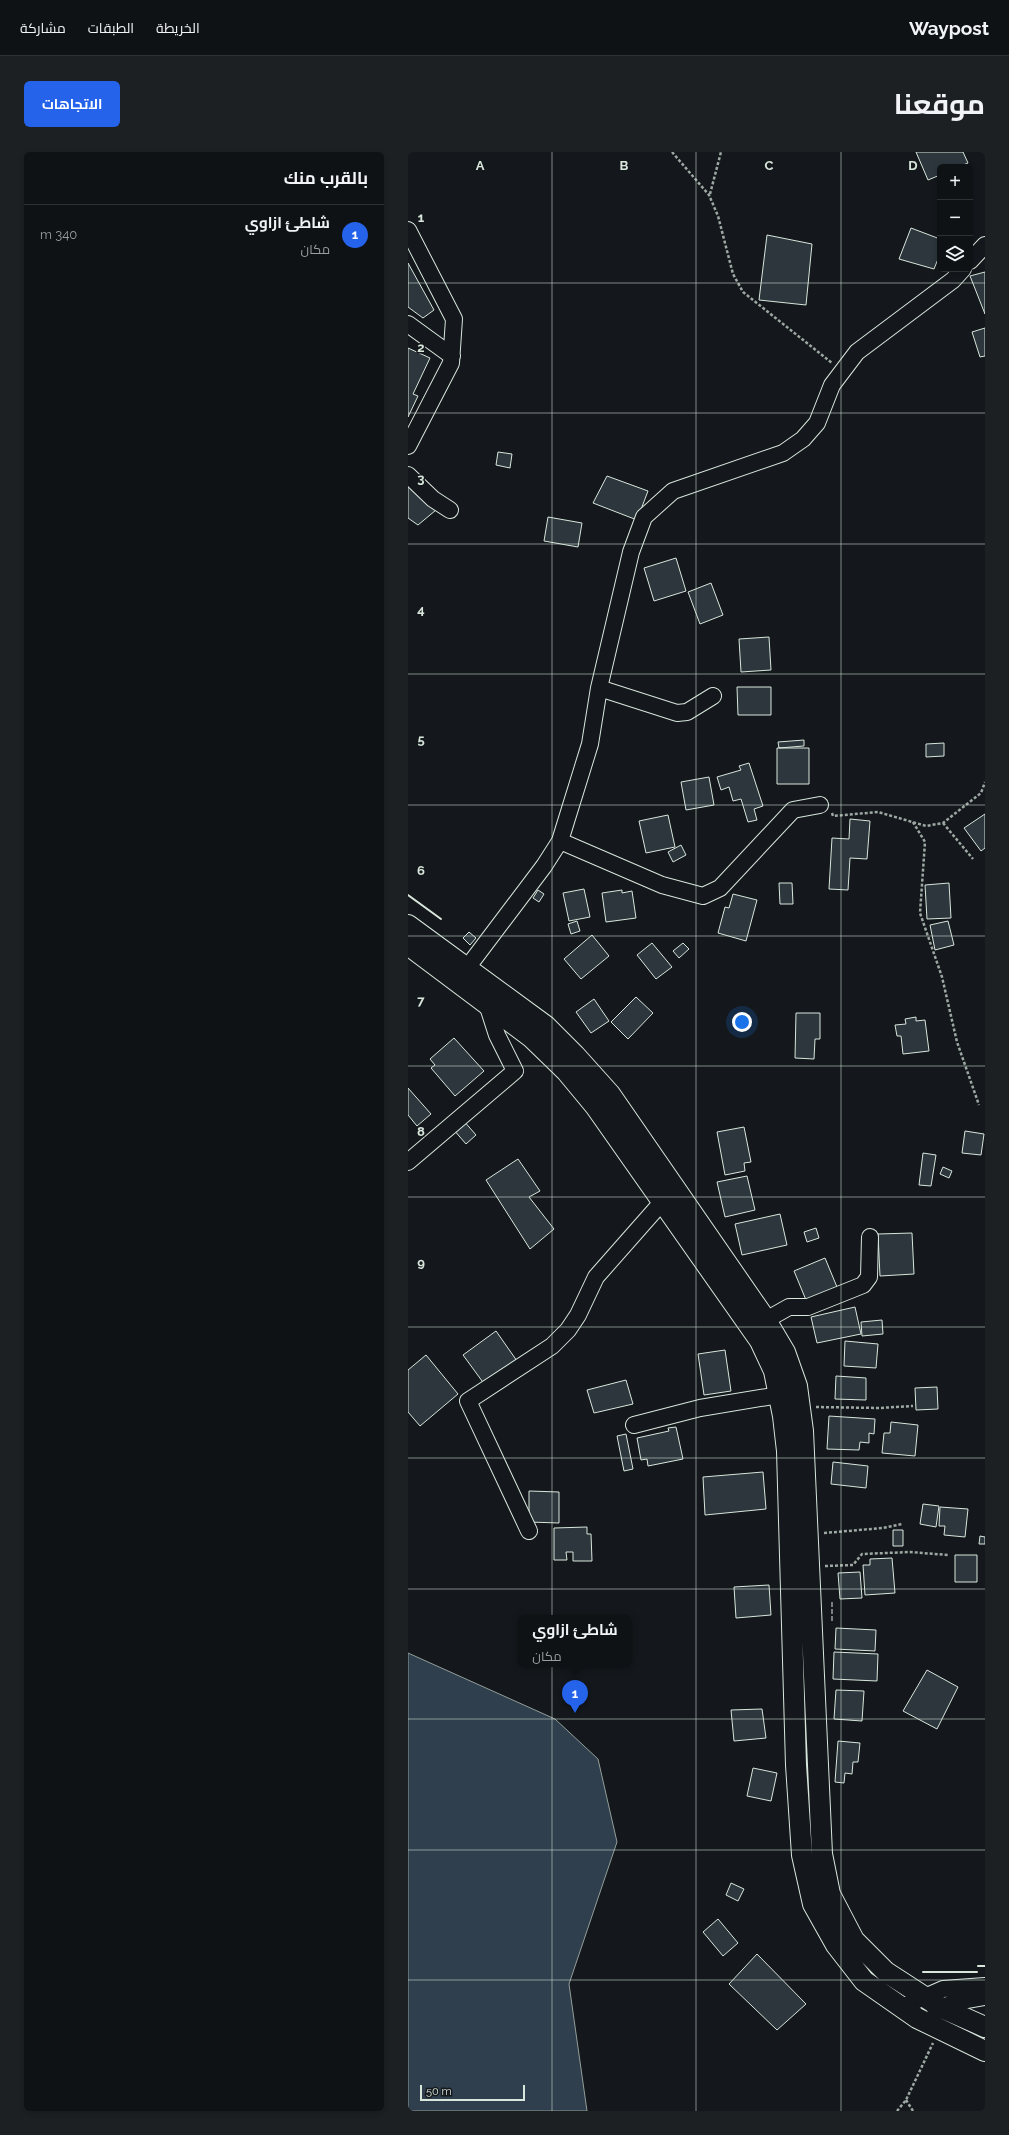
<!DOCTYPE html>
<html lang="ar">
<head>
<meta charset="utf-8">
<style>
  :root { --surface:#0f1215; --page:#1d2022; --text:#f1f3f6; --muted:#9b9ea0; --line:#2f3234; --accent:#2563eb }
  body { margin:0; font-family:Raleway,Cairo,sans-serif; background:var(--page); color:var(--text); direction:rtl }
  .controls { position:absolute; right:12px; top:12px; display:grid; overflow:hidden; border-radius:6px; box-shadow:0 2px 6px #0003 }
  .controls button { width:36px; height:36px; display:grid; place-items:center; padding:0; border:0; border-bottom:1px solid var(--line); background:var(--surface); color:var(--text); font:20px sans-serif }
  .scale { position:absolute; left:12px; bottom:10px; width:105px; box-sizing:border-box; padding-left:4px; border:2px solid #d8e6dc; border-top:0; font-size:11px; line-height:14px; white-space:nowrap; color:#d8e6dc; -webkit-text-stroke:3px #14181c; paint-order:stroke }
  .you { position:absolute; left:334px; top:870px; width:14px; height:14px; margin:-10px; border:3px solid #fff; border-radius:50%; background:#1a73e8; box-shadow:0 0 0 6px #1a73e833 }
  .badge { display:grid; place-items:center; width:26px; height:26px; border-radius:50%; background:var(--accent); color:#fff; font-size:13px; font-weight:700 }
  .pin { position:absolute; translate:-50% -33px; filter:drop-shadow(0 1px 2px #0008) }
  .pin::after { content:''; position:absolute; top:21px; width:14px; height:12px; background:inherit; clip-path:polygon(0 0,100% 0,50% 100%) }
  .popup { position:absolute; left:110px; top:1463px; width:114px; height:52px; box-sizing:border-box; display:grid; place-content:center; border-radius:6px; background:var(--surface); filter:drop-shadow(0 1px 3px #0005); font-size:13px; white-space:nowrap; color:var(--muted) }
  .popup b { font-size:15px; color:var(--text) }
  .popup::after { content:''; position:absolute; left:50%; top:100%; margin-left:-8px; border:8px solid transparent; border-top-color:var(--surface) }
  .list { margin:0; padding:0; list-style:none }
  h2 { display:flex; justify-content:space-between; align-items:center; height:52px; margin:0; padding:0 16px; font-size:17px }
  h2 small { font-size:13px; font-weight:400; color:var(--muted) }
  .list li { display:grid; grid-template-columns:26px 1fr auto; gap:12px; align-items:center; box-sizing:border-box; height:60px; padding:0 16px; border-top:1px solid var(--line) }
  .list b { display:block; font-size:15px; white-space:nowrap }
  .list p { margin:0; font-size:13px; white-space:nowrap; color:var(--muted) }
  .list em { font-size:13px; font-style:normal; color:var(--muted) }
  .icon { flex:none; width:22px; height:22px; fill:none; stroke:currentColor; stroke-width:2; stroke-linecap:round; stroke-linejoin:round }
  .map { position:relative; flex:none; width:577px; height:1959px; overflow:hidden; direction:ltr; border-radius:6px }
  header { display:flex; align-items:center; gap:24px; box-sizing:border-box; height:56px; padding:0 20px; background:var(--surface); border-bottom:1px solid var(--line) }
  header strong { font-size:19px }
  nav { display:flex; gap:22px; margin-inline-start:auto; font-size:14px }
  .intro { display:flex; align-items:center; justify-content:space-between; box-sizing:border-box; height:96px; padding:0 24px }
  h1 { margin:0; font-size:28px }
  .button { padding:10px 18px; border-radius:6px; background:var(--accent); color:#fff; font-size:14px; font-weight:700 }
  main { display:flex; gap:24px; padding:0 24px }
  aside { flex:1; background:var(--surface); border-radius:6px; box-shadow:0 2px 6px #0003 }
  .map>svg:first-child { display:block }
  .water { fill:#2f3f4d; stroke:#939e99 }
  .building { fill:#2c363c; stroke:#d8e6dc }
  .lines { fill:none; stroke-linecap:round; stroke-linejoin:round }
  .minor-casing { stroke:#d8e6dc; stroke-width:18 }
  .major-casing { stroke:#d8e6dc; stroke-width:22 }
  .path { stroke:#9da8a2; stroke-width:2.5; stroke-dasharray:3 2; stroke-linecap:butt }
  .minor { stroke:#14181c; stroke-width:16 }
  .major { stroke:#14181c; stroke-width:20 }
  .fence { stroke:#d8e6dc; stroke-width:1; stroke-dasharray:5 2; stroke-linecap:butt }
  .wall { stroke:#d8e6dc; stroke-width:2 }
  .grid { fill:none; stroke:#d8e6dc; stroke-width:1; stroke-opacity:0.55 }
  .grid-label { font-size:13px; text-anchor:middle; font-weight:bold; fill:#d8e6dc; stroke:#14181c; stroke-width:3; stroke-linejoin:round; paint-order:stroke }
</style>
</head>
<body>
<header>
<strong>Waypost</strong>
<nav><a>الخريطة</a><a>الطبقات</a><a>مشاركة</a></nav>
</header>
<div class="intro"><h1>موقعنا</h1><a class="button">الاتجاهات</a></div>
<main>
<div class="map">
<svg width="577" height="1959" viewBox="0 0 577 1959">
  <rect width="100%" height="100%" fill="#14181c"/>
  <path class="water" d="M0,1501L147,1567L190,1607L209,1690L161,1832L179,1959H0Z"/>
  <path class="building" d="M508,0H555L560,11L550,15H532V23L520,28Z
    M503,76L532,87V102L526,117L491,107Z
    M359,83L404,92L398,153L351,148Z
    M0,111L26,158L15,166L0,155Z
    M577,120V162L562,124Z
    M577,176V204L572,205L564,180Z
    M0,196L22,206L5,242L10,244L0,265Z
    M90,300L104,302L102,316L88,313Z
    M199,324L240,339L229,368L185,351Z
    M0,334L28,358L10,373L0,366Z
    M140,365L174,371L170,395L136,389Z
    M268,406L278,439L246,449L236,416Z
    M303,431L315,463L292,472L280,440Z
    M361,485L363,518L333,520L331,487Z
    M329,535H363V563H330Z
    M396,588V594L371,596L370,590Z
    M536,591V604L518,605V592Z
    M369,596H401V632H369Z
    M341,611L355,654L346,657L349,668L340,670L333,647L325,649L321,635L313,638L309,625L333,618L331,614Z
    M301,625L306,653L278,658L273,630Z
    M577,662V696L573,699L556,676Z
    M260,663L267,695L238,701L231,669Z
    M442,667L462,669L459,707L442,706L440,738L421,737L424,686L441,687Z
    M273,693L278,703L265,710L260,700Z
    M371,731H384L385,752H372Z
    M541,731L543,766L519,767L517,733Z
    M176,737L182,765L161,769L155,741Z
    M130,738L136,742L131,750L125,746Z
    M214,738V741L224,739L228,766L198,770L194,741Z
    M325,742L349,748L338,789L310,781L317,755L321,756Z
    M169,769L172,779L163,782L160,772Z
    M540,769L546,793L527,798L522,773Z
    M61,780L68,786L62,793L55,786Z
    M184,783L201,804L173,827L156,807Z
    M244,791L264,815L248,827L229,803Z
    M275,791L281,797L271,806L265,799Z
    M228,845L245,861L220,887L203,870Z
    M186,847L201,869L183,881L168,860Z
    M388,861H412V887H407L406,907L387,906Z
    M508,865V869L517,868L521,899L495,902L493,884H489L487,873L498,872L497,867Z
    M46,886L76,919L47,944L23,916L27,913L22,907Z
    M0,936L23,962L9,974L0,963Z
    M55,968L68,983L58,992L45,977Z
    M336,975L343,1010L336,1011L337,1019L317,1023L309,980Z
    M557,979L576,982L573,1003L554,1001Z
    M515,1001L528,1003L523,1034L511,1033Z
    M110,1007L132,1039L121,1045L146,1077L122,1097L78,1028Z
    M535,1015L544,1019L541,1026L532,1022Z
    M339,1024L347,1058L317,1065L309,1030Z
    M372,1062L379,1093L334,1103L327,1072Z
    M408,1076L411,1086L399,1090L396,1080Z
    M504,1081L506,1122L472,1124L470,1082Z
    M417,1106L429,1135L398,1148L386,1119Z
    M447,1155L453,1182L409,1191L403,1165Z
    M474,1168L475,1182L454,1184L453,1170Z
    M88,1179L109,1209L77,1233L55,1203Z
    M437,1189L470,1192L468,1216L436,1214Z
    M317,1198L323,1239L296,1243L290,1202Z
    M18,1203L50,1242L12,1274L0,1260V1218Z
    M428,1224L458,1226V1248L427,1247Z
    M218,1228L225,1252L186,1261L179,1238Z
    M529,1235L530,1257L508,1258L507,1236Z
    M421,1264L467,1267L466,1282L461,1281V1291L452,1290L451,1298L419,1297Z
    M483,1270L510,1273L507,1304L474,1301L476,1281H482Z
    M268,1275L275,1307L240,1314L239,1307L233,1308L229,1286L261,1279L260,1276Z
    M218,1282L225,1317L216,1319L209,1284Z
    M425,1310L460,1314L458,1336L423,1332Z
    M355,1320L358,1357L297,1363L295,1325Z
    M121,1339L151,1340V1371L121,1370Z
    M515,1352L531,1354L528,1375L512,1372Z
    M532,1355L560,1357L557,1385L536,1383L537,1374H531Z
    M179,1375V1382H183L184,1409H165V1400H158L159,1408H146V1376Z
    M485,1378H495V1394H485Z
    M572,1384L577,1385V1392H571Z
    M547,1403H569V1430H547Z
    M484,1406L487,1441L457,1443L455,1413H462V1407Z
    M452,1420L454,1446L432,1447L430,1421Z
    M361,1433L363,1463L328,1466L326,1435Z
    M428,1476L468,1478L467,1499L427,1497Z
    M426,1500L470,1502L469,1529L425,1527Z
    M519,1518L550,1535L529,1577L495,1559Z
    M428,1538L456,1539L454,1569L426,1567Z
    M354,1557L358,1586L326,1589L323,1558Z
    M430,1589L452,1591L450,1610H445L444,1622L437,1621L436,1631L427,1630Z
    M345,1616L369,1621L363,1649L339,1644Z
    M323,1731L336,1737L330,1749L318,1743Z
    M310,1767L330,1791L315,1804L295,1780Z
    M349,1802L398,1852L369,1878L321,1832Z"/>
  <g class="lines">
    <defs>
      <path id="minor" d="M0,78L46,167L43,211L0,294
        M562,109L577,93
        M0,172L44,204
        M0,323L25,347L42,358
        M191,536L269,561L279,560L305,544
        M152,689L254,733L295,744L312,736L385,658L412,653
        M59,816L136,714L152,689L182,592L191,536L223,400L236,365L265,339L375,301L395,287L409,271L424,233L449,200L545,128L555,117
        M0,1010L107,919L89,883L80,855
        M358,1168L381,1155H400L455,1133L461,1125L462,1085
        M226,1273L292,1256L371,1243
        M121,1379L60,1249L144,1194L160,1178L170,1163L188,1125L255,1049
        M494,1855L535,1837L577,1834
        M527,1857L553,1849L577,1845"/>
      <path id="major" d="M0,773L138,874L167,903L202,942L358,1168L377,1200L389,1234L395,1279L414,1702L422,1742L446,1788L478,1820L532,1855L577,1875
        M0,793L124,886L158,919L187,954L352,1189L366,1219L375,1264L379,1299L388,1613L394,1703L405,1752L428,1793L456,1829L509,1866L577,1899"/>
    </defs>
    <use href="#minor" class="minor-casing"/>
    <use href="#major" class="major-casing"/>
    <path class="path" d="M264,0L301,43L310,64L325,122L335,140L424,211
      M302,42L313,0
      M424,661L425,664L470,660L518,674L535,671L573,641L577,630
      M505,670L517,690L512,761L534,825L549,890L571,953
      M535,671L565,707
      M408,1255L471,1256L505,1254
      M416,1381L475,1376L494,1372
      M417,1414L445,1413L454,1402L502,1400L540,1403
      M498,1948L505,1959
      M489,1959L498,1948L525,1891"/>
    <use href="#minor" class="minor"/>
    <use href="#major" class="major"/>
    <path class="fence" d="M424,1450V1471"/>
    <path class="wall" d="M0,743L33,767
      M570,1814H577
      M515,1820H569"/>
  </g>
  <path class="grid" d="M144,0V1959M288,0V1959M433,0V1959M0,131H577M0,261H577M0,392H577M0,522H577M0,653H577M0,784H577M0,914H577M0,1045H577M0,1175H577M0,1306H577M0,1437H577M0,1567H577M0,1698H577M0,1828H577"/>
  <g class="grid-label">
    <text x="72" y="18">A</text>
    <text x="216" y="18">B</text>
    <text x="361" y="18">C</text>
    <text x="505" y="18">D</text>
    <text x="13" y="70">1</text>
    <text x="13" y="200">2</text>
    <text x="13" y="331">3</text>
    <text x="13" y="462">4</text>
    <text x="13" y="592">5</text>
    <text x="13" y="723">6</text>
    <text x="13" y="853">7</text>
    <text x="13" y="984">8</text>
    <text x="13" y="1115">9</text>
  </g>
</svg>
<div class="controls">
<button>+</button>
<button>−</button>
<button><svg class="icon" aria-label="layers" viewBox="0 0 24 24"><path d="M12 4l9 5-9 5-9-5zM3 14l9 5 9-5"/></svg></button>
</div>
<div class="scale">50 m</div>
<div class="you"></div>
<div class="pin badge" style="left:167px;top:1561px">1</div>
<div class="popup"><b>شاطئ ازاوي</b>مكان</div>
</div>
<aside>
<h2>بالقرب منك<small></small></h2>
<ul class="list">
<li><span class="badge">1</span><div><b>شاطئ ازاوي</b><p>مكان</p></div><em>340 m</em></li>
</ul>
</aside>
</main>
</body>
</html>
